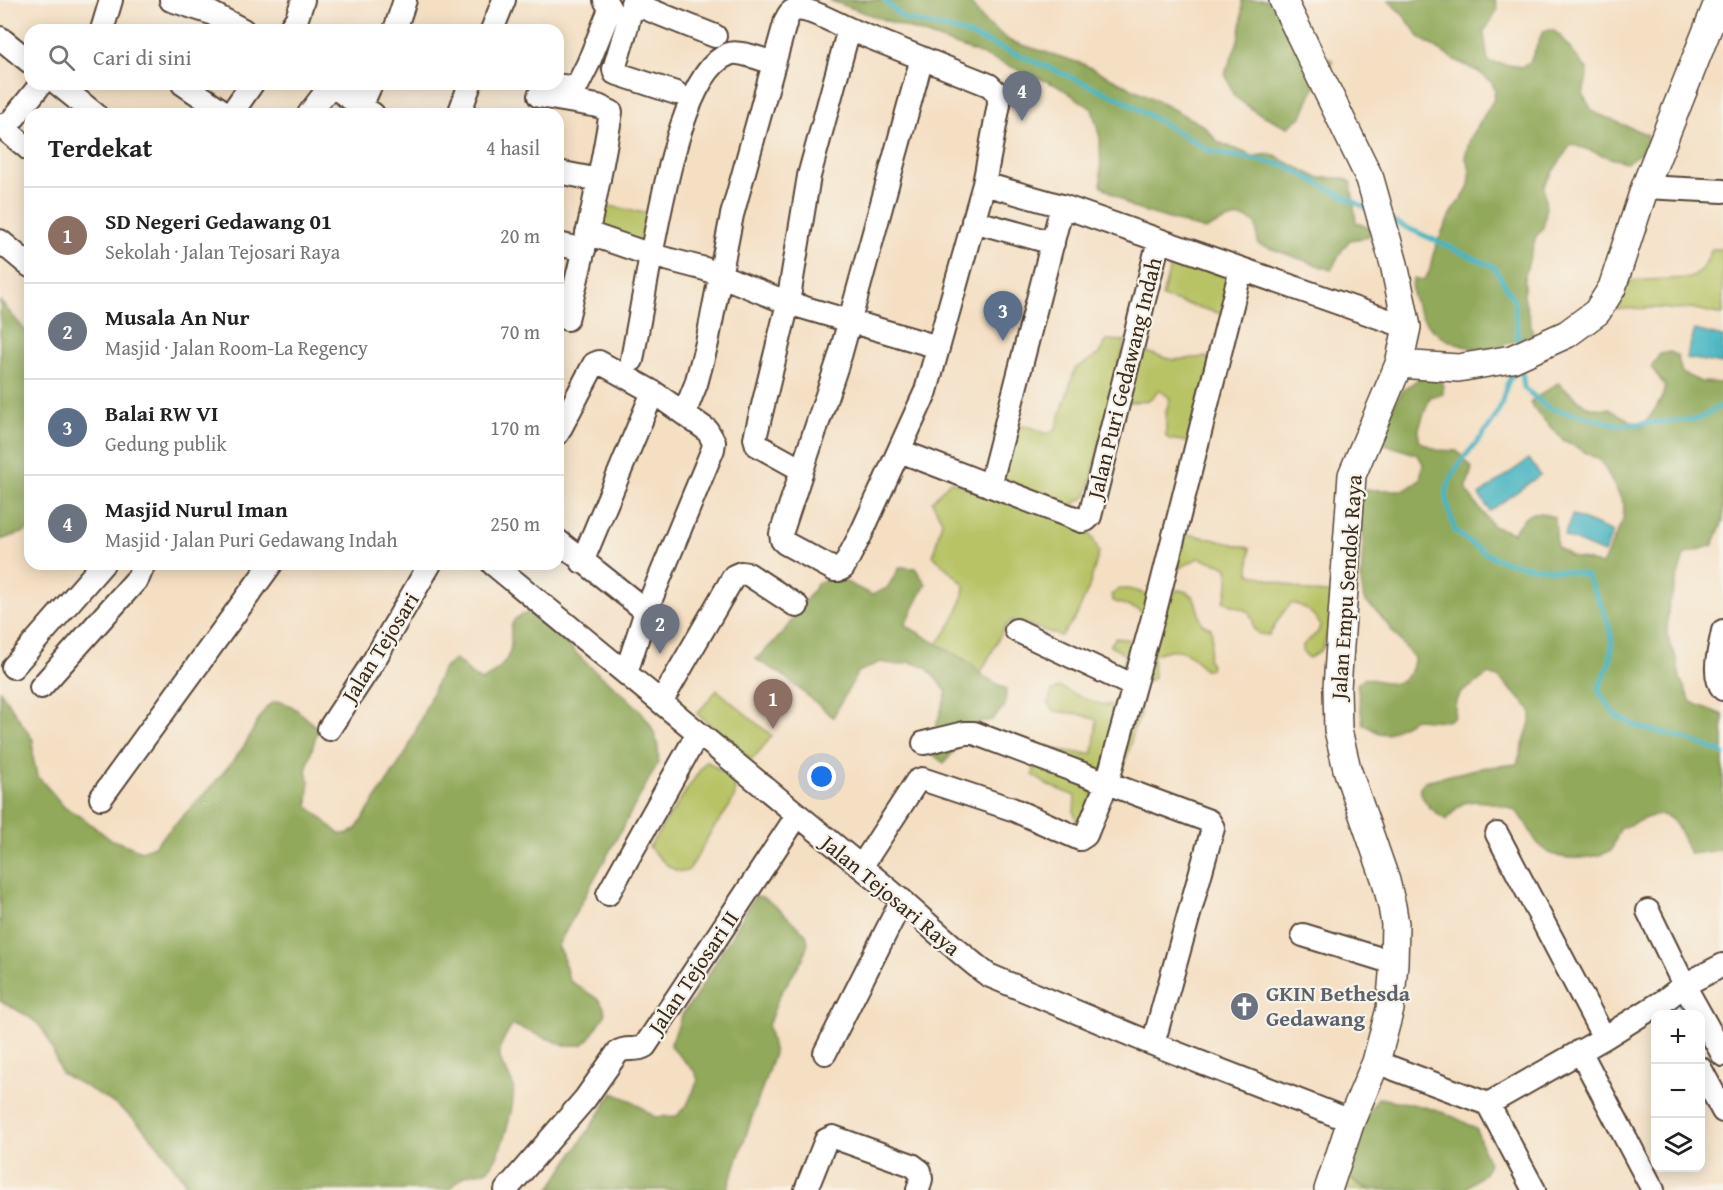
<!DOCTYPE html>
<html lang="id">
<head>
<meta charset="utf-8">
<style>
  :root { --surface:#fff; --page:#f6f6f6; --text:#222; --muted:#767676; --line:#e0e0e0; --accent:#ea580c }
  body { margin:0; font-family:"Gentium Book Plus",serif; background:var(--page); color:var(--text) }
  .controls { position:absolute; right:18px; bottom:18px; display:grid; overflow:hidden; border-radius:12px; box-shadow:0 3px 15px #0003 }
  .controls button { width:54px; height:54px; display:grid; place-items:center; padding:0; border:0; border-bottom:2px solid var(--line); background:var(--surface); color:var(--text); font:30px sans-serif }
  .you { position:absolute; left:822px; top:777px; width:21px; height:21px; margin:-15px; border:4px solid #fff; border-radius:50%; background:#1a73e8; box-shadow:0 0 0 9px #1a73e833 }
  .badge { display:grid; place-items:center; width:39px; height:39px; border-radius:50%; background:var(--accent); color:#fff; font-size:20px; font-weight:700 }
  .pin { position:absolute; translate:-50% -50px; filter:drop-shadow(0 2px 3px #0008) }
  .pin::after { content:''; position:absolute; top:32px; width:21px; height:18px; background:inherit; clip-path:polygon(0 0,100% 0,50% 100%) }
  .list { margin:0; padding:0; list-style:none }
  h2 { display:flex; justify-content:space-between; align-items:center; height:78px; margin:0; padding:0 24px; font-size:26px }
  h2 small { font-size:20px; font-weight:400; color:var(--muted) }
  .list li { display:grid; grid-template-columns:39px 1fr auto; gap:18px; align-items:center; box-sizing:border-box; height:96px; padding:0 24px; border-top:2px solid var(--line) }
  .list b { display:block; font-size:22px; white-space:nowrap }
  .list p { margin:0; font-size:20px; white-space:nowrap; color:var(--muted) }
  .list em { font-size:20px; font-style:normal; color:var(--muted) }
  .icon { flex:none; width:33px; height:33px; fill:none; stroke:currentColor; stroke-width:2; stroke-linecap:round; stroke-linejoin:round }
  .map { position:relative; flex:none; width:1723px; height:1190px; overflow:hidden }
  .search { position:absolute; background:var(--surface); box-shadow:0 3px 15px #0003; left:24px; top:24px; width:540px; height:66px; display:flex; align-items:center; gap:15px; box-sizing:border-box; padding:0 21px; border-radius:18px; color:var(--muted); font-size:22px }
  .panel { position:absolute; background:var(--surface); box-shadow:0 3px 15px #0003; left:24px; top:108px; width:540px; height:462px; border-radius:18px }
  .map>svg:first-child { display:block }
  .green { fill:#b7c365; stroke:#797642; stroke-width:1.5 }
  .forest { fill:#91a95a; stroke:#666a3c; stroke-width:1.5 }
  .water { fill:#48b6c2; stroke:#427070; stroke-width:1.5 }
  .lines { fill:none; stroke-linecap:round; stroke-linejoin:round }
  .stream { stroke:#48b6c2; stroke-width:5 }
  .minor-casing { stroke:#574537; stroke-width:26 }
  .tertiary-casing { stroke:#574537; stroke-width:30 }
  .minor { stroke:#fff; stroke-width:22 }
  .tertiary { stroke:#fff; stroke-width:27 }
  .labels { text-anchor:middle; dominant-baseline:central; stroke-width:4.5; stroke-linejoin:round; paint-order:stroke }
  .street-label { font-size:22px; fill:#3b2a1e; stroke:#f7f3e8 }
  .worship-label { font-size:22px; font-weight:bold; fill:#5b616d; stroke:#f7f3e8; text-anchor:start }
</style>
</head>
<body>
<div class="map">
<svg width="1723" height="1190" viewBox="0 0 1723 1190">
  <rect width="100%" height="100%" fill="#f7f3e8"/>
  <filter id="ink" filterUnits="userSpaceOnUse"><feTurbulence type="fractalNoise" baseFrequency=".0167" numOctaves="2"/><feDisplacementMap in="SourceGraphic" scale="12" xChannelSelector="R" yChannelSelector="G"/><feConvolveMatrix kernelMatrix="1 2 1 2 8 2 1 2 1" color-interpolation-filters="sRGB"/></filter>
  <filter id="wash" filterUnits="userSpaceOnUse"><feTurbulence type="fractalNoise" baseFrequency=".008" numOctaves="4" result="noise"/><feDisplacementMap in="SourceGraphic" scale="24" xChannelSelector="R" yChannelSelector="G"/><feGaussianBlur stdDeviation="1.35" result="paint"/><feColorMatrix in="noise" values="0 0 0 0 0 0 0 0 0 0 0 0 0 0 0 0 0 1.4 0 .05"/><feComposite in="paint" operator="in"/></filter>
  <g filter="url(#wash)">
    <rect width="100%" height="100%" fill="#f4dfc3"/>
    <path class="green" d="M598,204L655,215L649,243L593,232Z
      M1712,249H1723V315L1691,308L1677,310L1661,308L1616,309L1625,281L1689,278C1703,273 1706,262 1712,249Z
      M1173,255L1234,273L1222,314L1162,297Z
      M1107,340L1125,341L1087,496L1072,505L1093,539L1099,552L1089,587L1076,617L1061,636L1013,620L1005,626L981,673L970,663L937,644C950,627 964,607 964,584L933,556L942,521L932,501L950,481L993,496L1017,425L1031,427L1046,434L1056,429L1075,369L1098,355Z
      M1135,349L1173,360L1205,357L1212,360L1188,442L1169,439L1166,436V412L1170,398L1159,390C1149,403 1143,402 1128,402Z
      M1183,535H1194L1250,548L1249,573L1311,592L1328,593L1336,598C1334,607 1325,646 1321,650C1318,654 1312,656 1309,658L1303,652V645L1318,632L1320,625C1315,614 1304,606 1292,603C1279,614 1278,623 1269,635L1259,634L1253,628V621L1249,612L1223,601C1229,592 1229,578 1227,568L1221,564L1198,558L1180,568L1170,565Z
      M1120,589C1138,588 1147,595 1161,606L1171,598L1177,590C1198,590 1196,608 1202,624L1211,628C1214,640 1210,647 1208,659L1211,665L1210,669H1204C1188,649 1177,645 1153,655L1154,678L1141,686L1121,671L1126,655L1110,646L1115,638L1127,639L1139,644L1144,615L1139,610L1113,601L1111,595Z
      M1060,687C1075,694 1094,705 1111,705C1119,706 1128,703 1136,703L1140,708V717L1132,732L1131,743L1122,772L1121,782L1098,786L1078,825L1074,813L1075,796L1046,784L1033,775L1035,763L1045,750C1062,747 1076,756 1093,753L1097,720L1080,714L1054,711L1048,703L1052,691Z
      M717,690L772,736L752,760L697,714Z
      M706,761C715,766 733,778 735,789C738,800 717,822 711,832C706,839 692,869 687,871C673,876 658,856 649,847Z
      M1345,1173L1357,1184L1371,1190H1339Z"/>
    <path class="forest" d="M829,0H968L985,22L1010,41L1083,64L1156,100L1204,126L1218,142L1253,156L1271,154L1318,178H1344L1351,182L1356,222L1371,229L1368,237L1350,240L1344,247L1331,270L1258,244L1256,224C1239,210 1222,222 1205,230L1133,208L1101,185L1100,138L1092,109L1058,86L980,54Z
      M1242,0H1294L1284,29L1333,61L1312,92L1302,116L1288,127L1256,112L1234,96L1225,73C1237,46 1244,30 1242,0Z
      M1388,0H1495L1498,9L1484,32L1488,62L1522,67L1530,62L1543,31L1553,30L1560,36L1588,71L1583,95L1593,112L1648,135L1642,152L1627,162C1609,160 1589,149 1571,144L1544,185L1546,211L1543,229L1536,236L1524,278V296L1533,334C1520,338 1506,345 1493,348C1463,352 1430,337 1418,309C1413,298 1409,290 1414,278L1423,280C1433,270 1429,267 1433,255C1438,239 1448,219 1457,204C1462,198 1468,192 1469,184C1471,175 1470,165 1465,157L1470,139L1493,101L1495,91L1492,83L1479,72L1453,59L1420,38L1404,16Z
      M0,301L30,336V528L25,532L0,540Z
      M1670,352L1677,355L1682,373L1701,382L1723,383V521L1713,545L1684,555L1668,609L1667,635L1677,661L1680,678L1691,702L1723,715V847L1715,851L1690,854C1670,805 1666,809 1620,829L1611,851C1591,859 1558,864 1540,846C1532,838 1528,824 1520,815C1510,805 1475,797 1462,804C1456,807 1451,815 1446,820C1434,811 1421,803 1420,787L1425,781L1480,768L1517,764L1531,719V710L1498,677L1489,674L1461,693L1456,700L1454,717L1447,721L1415,719L1387,734L1379,733L1363,724L1357,684L1364,678L1395,684C1407,677 1414,672 1414,658L1378,613L1364,600L1361,582L1363,545L1360,501L1365,490H1405L1420,480L1423,464L1418,455L1373,440L1403,390L1421,377L1441,380L1443,384V394L1430,397L1419,428V441L1437,450L1457,451L1472,468L1467,486V492L1493,526L1513,533C1527,513 1531,507 1555,518L1557,547L1571,556L1602,565L1623,520L1624,504L1601,461L1563,440L1540,416L1530,402L1558,383L1585,405L1593,408L1609,409L1642,427C1651,414 1663,402 1665,386L1651,367L1660,354Z
      M900,567L915,568L926,584L905,625L970,663L985,677L1006,689L1005,706L992,720L978,723L944,763L928,751L947,692L926,667L909,662L898,665L880,662L858,672L833,717L781,674L756,659L782,634L818,583L836,577L872,595L887,588Z
      M539,611C553,627 567,644 582,659C612,689 664,713 658,763L557,947L562,954L569,980L599,1000L604,1007L605,1015L589,1039L582,1045H564L513,1025C502,1039 494,1053 505,1070C509,1076 512,1080 513,1086C516,1103 502,1152 491,1166C484,1175 475,1171 466,1175C460,1178 454,1186 449,1190H190C168,1157 144,1122 110,1101C94,1091 77,1082 61,1073C54,1056 49,1031 33,1020C23,1012 11,1007 0,1001V690L33,740V758L37,775L65,808L80,816L110,839L142,851L154,846C184,814 219,782 244,746C252,735 262,705 275,702C290,699 307,720 318,728L306,771L309,780L308,806L339,834H348L356,829L406,753L442,670L455,659C466,666 470,677 482,681C491,676 502,667 507,658C520,636 494,617 539,611Z
      M755,896L764,898L779,909L806,934L808,943L803,959L779,996L768,1026L774,1054L727,1190H549L613,1093L632,1101L655,1117L677,1116L688,1103L698,1080L695,1072L670,1046L683,1013L694,999Z
      M1378,1098C1413,1104 1447,1109 1477,1130L1482,1147L1489,1163L1484,1173L1464,1190H1371L1357,1183L1345,1173L1365,1116Z"/>
    <path class="water" d="M1695,330L1723,337V364L1686,358Z
      M1529,459L1540,475L1490,511L1479,495Z
      M1572,515L1613,532L1604,553L1564,536Z"/>
    <g class="lines">
      <path class="stream" d="M884,0L904,19L962,32L1045,66L1121,99L1212,152L1284,165L1368,209
        M1392,221L1494,267L1514,300L1519,347
        M1521,362L1524,388L1548,408L1620,425L1699,419L1723,404
        M1521,367C1501,384 1508,391 1498,412C1485,440 1456,458 1447,489C1444,498 1452,521 1455,531C1466,539 1477,549 1489,555C1515,569 1556,568 1586,575C1599,601 1615,625 1611,655C1610,666 1602,679 1598,690L1615,715L1638,727L1677,736L1719,751L1723,754"/>
    </g>
  </g>
  <g filter="url(#ink)">
    <g class="lines">
      <defs>
        <path id="minor" d="M171,0L211,13L243,30
          M633,0L627,26L614,69L615,73L676,93
          M632,3L715,36
          M849,29L989,85C996,91 999,94 999,104L984,184
          M102,30L111,0
          M289,30L297,18L303,0
          M395,30L405,0
          M492,30L504,0
          M0,38L30,62
          M58,84L95,114
          M183,84L227,114
          M329,84L373,114
          M549,84L576,88L588,64L610,9L605,0
          M539,96L598,106L611,112C600,182 584,251 567,319
          M361,106L371,84
          M231,114L252,84
          M309,114L331,85
          M459,114L470,84
          M0,125L30,150
          M5,129L41,84
          M558,172L599,180
          M1645,187L1723,191
          M973,221L1053,243
          M587,233L651,255C661,210 682,71 729,54C738,50 763,60 774,63
          M0,241L30,266
          M558,244L584,250
          M632,360L651,255L705,269L788,303L938,347
          M684,414L696,384L707,343L732,215L786,20C788,16 790,11 795,10C808,7 837,24 849,29L809,176L788,303L755,438L757,445L802,470L840,356L922,58
          M558,433L594,364L599,362L653,392L707,430L714,442L713,449L646,611L626,673
          M900,451L1082,521L1086,520L1090,516L1159,240
          M802,470L781,534L782,540L785,543L835,570H839L843,568L861,534L926,391L984,184L1062,206L1407,327
          M990,486L1062,206
          M558,541L646,611
          M582,562L653,392
          M493,564C619,668 745,772 871,875C911,907 947,944 988,975L1153,1044L1351,1121
          M1016,630L1134,686
          M1723,631C1720,648 1711,675 1723,689
          M13,667L103,564
          M41,687L138,578L144,564
          M661,702L734,576L741,573L748,574L797,606
          M329,729L373,662L430,564
          M924,743L965,733H974L1107,783L1156,607L1241,269
          M101,798L271,564
          M1497,834L1604,1038
          M861,867L917,781L922,779L1012,809L1080,839L1086,835L1107,783L1209,821L1213,828L1153,1044
          M608,894L698,733
          M1648,911L1684,985L1723,1055
          M1303,935L1394,963
          M1580,1051L1653,1190
          M825,1053L902,900
          M1376,1062L1488,1104
          M1700,1068L1723,1111
          M1488,1104L1604,1038L1665,1000L1684,985L1723,965
          M1488,1104L1534,1190
          M506,1190L585,1099L618,1052C626,1046 636,1052 645,1046L797,816
          M806,1190L826,1140L833,1137L912,1165L920,1171L921,1179L918,1190"/>
        <path id="tertiary" d="M1283,0L1370,179L1394,264L1407,327L1399,364L1352,475L1337,688L1338,730L1347,769L1386,881L1392,906L1395,924L1394,963L1390,1009L1376,1062L1351,1121L1328,1190
          M1399,364L1458,368L1512,359L1567,334L1597,312L1612,288L1645,187L1719,0"/>
      </defs>
      <use href="#minor" class="minor-casing"/>
      <use href="#tertiary" class="tertiary-casing"/>
      <use href="#minor" class="minor"/>
      <use href="#tertiary" class="tertiary"/>
    </g>
  </g>
  <defs>
    <symbol id="church-disc" viewBox="-11 -11 22 22"><circle r="9.5" fill="#6b7280" stroke="#f7f3e8"/><path d="M-1.2-6h2.4v3.5h3.3v2.4h-3.3V6h-2.4V-.1h-3.3v-2.4h3.3Z" fill="#fff"/></symbol>
  </defs>
  <g fill-rule="evenodd">
    <use href="#church-disc" x="1228" y="990" width="33" height="33"/>
  </g>
  <g class="labels">
    <g class="street-label">
      <text transform="translate(1124 378) rotate(-76)">Jalan Puri Gedawang Indah</text>
      <text transform="translate(1346 587) rotate(-86)">Jalan Empu Sendok Raya</text>
      <text transform="translate(380 647) rotate(-58)">Jalan Tejosari</text>
      <text transform="translate(891 895) rotate(40)">Jalan Tejosari Raya</text>
      <text transform="translate(693 972) rotate(-56)">Jalan Tejosari II</text>
    </g>
    <g class="worship-label">
      <text x="1266" y="993">GKIN Bethesda<tspan x="1266" dy="25">Gedawang</tspan></text>
    </g>
  </g>
</svg>
<div class="controls">
<button>+</button>
<button>−</button>
<button><svg class="icon" aria-label="layers" viewBox="0 0 24 24"><path d="M12 4l9 5-9 5-9-5zM3 14l9 5 9-5"/></svg></button>
</div>
<div class="you"></div>
<div class="pin badge" style="left:773px;top:729px;background:#8d6e63">1</div>
<div class="pin badge" style="left:660px;top:654px;background:#6b7280">2</div>
<div class="pin badge" style="left:1003px;top:341px;background:#5c6f8a">3</div>
<div class="pin badge" style="left:1022px;top:121px;background:#6b7280">4</div>
<div class="search"><svg class="icon" aria-label="search" viewBox="0 0 24 24"><circle cx="10" cy="10" r="6"/><path d="M15 15l6 6"/></svg>Cari di sini</div>
<section class="panel">
<h2>Terdekat<small>4 hasil</small></h2>
<ul class="list">
<li><span class="badge" style="background:#8d6e63">1</span><div><b>SD Negeri Gedawang 01</b><p>Sekolah · Jalan Tejosari Raya</p></div><em>20 m</em></li>
<li><span class="badge" style="background:#6b7280">2</span><div><b>Musala An Nur</b><p>Masjid · Jalan Room-La Regency</p></div><em>70 m</em></li>
<li><span class="badge" style="background:#5c6f8a">3</span><div><b>Balai RW VI</b><p>Gedung publik</p></div><em>170 m</em></li>
<li><span class="badge" style="background:#6b7280">4</span><div><b>Masjid Nurul Iman</b><p>Masjid · Jalan Puri Gedawang Indah</p></div><em>250 m</em></li>
</ul>
</section>
</div>
</body>
</html>
